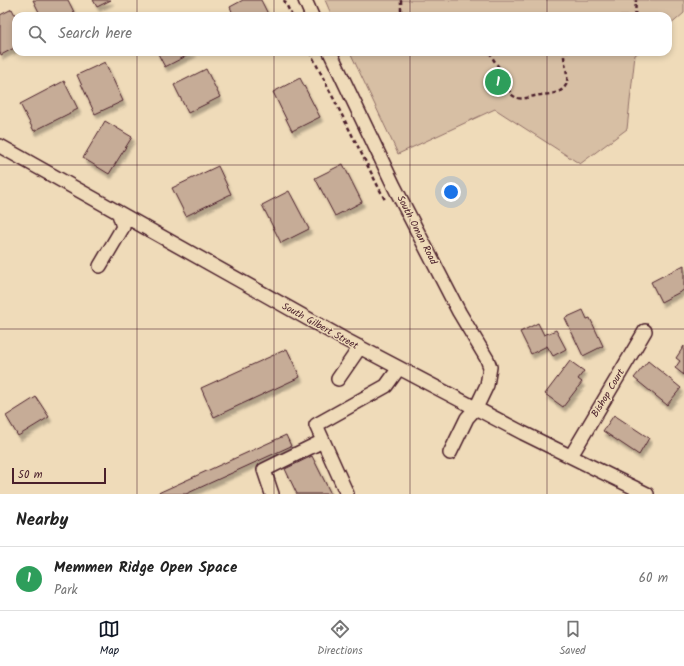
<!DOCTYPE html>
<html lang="en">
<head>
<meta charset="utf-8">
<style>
  :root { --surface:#fff; --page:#f6f6f6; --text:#222; --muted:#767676; --line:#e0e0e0; --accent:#111827 }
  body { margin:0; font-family:Kalam,sans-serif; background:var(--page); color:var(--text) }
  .scale { position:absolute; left:12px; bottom:10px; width:94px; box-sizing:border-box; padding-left:4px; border:2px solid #4a1f2b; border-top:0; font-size:11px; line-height:14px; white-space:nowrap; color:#4a1f2b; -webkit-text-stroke:3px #efdbb9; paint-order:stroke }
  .you { position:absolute; left:451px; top:192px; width:14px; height:14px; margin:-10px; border:3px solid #fff; border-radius:50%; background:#1a73e8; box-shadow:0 0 0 6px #1a73e833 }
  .badge { display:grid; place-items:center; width:26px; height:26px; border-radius:50%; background:var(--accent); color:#fff; font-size:13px; font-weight:700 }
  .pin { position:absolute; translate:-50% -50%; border:2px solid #fff; box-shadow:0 1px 4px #0006 }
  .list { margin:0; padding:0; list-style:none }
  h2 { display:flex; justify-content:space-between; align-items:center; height:52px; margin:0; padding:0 16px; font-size:17px }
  h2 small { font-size:13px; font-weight:400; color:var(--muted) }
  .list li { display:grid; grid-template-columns:26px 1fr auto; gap:12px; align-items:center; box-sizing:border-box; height:64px; padding:0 16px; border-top:1px solid var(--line) }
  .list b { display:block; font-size:15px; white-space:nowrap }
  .list p { margin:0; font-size:13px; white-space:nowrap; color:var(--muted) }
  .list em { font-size:13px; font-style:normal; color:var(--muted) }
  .icon { flex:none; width:22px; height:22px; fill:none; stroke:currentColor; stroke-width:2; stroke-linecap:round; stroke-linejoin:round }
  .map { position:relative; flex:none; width:684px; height:494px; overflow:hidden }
  .search { position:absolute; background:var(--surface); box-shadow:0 2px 6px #0003; left:12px; right:12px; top:12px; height:44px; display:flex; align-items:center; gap:10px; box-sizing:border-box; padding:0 14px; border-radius:12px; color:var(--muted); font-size:15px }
  .sheet { height:116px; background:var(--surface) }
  nav { display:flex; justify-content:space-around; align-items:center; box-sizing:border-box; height:56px; border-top:1px solid var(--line); background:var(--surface); font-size:11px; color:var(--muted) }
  nav a { display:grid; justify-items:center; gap:2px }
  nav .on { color:var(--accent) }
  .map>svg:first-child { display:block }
  .green { fill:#d7bfa4; stroke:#906f68 }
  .building { fill:#c6ac97; stroke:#4a1f2b; filter:url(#shadow) }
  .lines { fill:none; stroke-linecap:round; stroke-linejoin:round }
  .minor-casing { stroke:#4a1f2b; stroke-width:16 }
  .path { stroke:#4a1f2b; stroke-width:2.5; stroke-dasharray:4 3; stroke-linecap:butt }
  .minor { stroke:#efdbb9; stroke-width:13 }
  .grid { fill:none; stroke:#4a1f2b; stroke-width:1; stroke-opacity:0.55 }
  .labels { text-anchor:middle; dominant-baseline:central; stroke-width:3; stroke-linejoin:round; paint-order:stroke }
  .street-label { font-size:10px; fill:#4a1f2b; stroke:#efdbb9 }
</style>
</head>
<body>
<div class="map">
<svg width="684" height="494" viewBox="0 0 684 494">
  <defs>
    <filter id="shadow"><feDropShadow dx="2.5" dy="4.5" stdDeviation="1" flood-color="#0004"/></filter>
  </defs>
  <rect width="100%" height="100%" fill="#efdbb9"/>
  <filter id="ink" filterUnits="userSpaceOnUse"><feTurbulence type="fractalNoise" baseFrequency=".025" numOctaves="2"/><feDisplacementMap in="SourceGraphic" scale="8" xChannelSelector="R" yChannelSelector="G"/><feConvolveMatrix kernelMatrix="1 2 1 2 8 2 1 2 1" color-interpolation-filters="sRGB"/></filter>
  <g filter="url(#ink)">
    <path class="green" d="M325,0H684V13L668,27V16H332Z
      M350,52H639L635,55L627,129L580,164L495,109L398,154Z"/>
    <path class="building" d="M33,0H68L76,16H41Z
      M93,0H111L97,7Z
      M243,0H261L269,16H234L230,7Z
      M12,9L16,17V47L1,55L0,52V15Z
      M157,52H194L165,67Z
      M105,62L123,101L95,114L77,75Z
      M206,69L220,97L188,113L174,85Z
      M300,78L320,117L292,131L273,92Z
      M64,81L78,109L34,131L20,104Z
      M105,121L132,137L109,174L83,158Z
      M343,164L362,202L335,216L315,178Z
      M218,166L231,194L186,216L172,188Z
      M289,191L309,229L281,243L262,205Z
      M684,265V290L661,302L651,282Z
      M583,310L587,319L590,318L603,346L583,356L565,318Z
      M538,323L544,335L556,330L566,349L553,356L547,346L531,354L520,332Z
      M684,346V375L675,368L680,361L676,358Z
      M287,349L300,377L214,417L201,388Z
      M570,361L584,371L578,379L582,382L563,407L545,394Z
      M648,361L681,388L667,405L634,378Z
      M36,397L49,417L18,436L6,416Z
      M614,415L649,438L639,455L603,431Z
      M286,435L291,446L186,494H156Z
      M312,456L331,494H297L285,469Z"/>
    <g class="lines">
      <defs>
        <path id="minor" d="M305,0L312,16
          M330,52L394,186L459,312L487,359L490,367L487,385L476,408L467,418L450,453
          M0,146L344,339L523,433L647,494
          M100,266L123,227L119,214
          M338,379L360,347
          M571,456L645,331
          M272,494L264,470L323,441
          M347,494L316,425L386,386L399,368"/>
      </defs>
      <use href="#minor" class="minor-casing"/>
      <path class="path" d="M284,0L292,16
        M401,0V16
        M635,16L636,0
        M310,52L385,200
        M420,52H428
        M490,52C493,62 502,69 505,79C506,83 503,81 505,85C506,87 508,90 510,92C511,95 515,97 517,98C525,100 533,95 541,95C550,94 561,94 566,85C570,77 563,62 564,52"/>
      <use href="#minor" class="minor"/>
    </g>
  </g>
  <path class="grid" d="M137,0V16M274,0V16M410,0V16M547,0V16M137,52V494M274,52V494M410,52V494M547,52V494M0,165H684M0,329H684"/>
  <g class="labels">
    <g class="street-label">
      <text transform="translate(417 230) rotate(63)">South Oman Road</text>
      <text transform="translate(320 326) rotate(29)">South Gilbert Street</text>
      <text transform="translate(608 393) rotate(-59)">Bishop Court</text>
    </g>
  </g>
</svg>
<div class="scale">50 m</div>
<div class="you"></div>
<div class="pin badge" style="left:498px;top:82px;background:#2e9e5b">1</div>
<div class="search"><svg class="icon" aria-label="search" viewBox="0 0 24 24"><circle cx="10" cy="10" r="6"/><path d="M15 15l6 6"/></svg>Search here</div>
</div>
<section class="sheet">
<h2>Nearby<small></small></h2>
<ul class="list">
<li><span class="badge" style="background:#2e9e5b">1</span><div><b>Memmen Ridge Open Space</b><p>Park</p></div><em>60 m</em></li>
</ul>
</section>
<nav>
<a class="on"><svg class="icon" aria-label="map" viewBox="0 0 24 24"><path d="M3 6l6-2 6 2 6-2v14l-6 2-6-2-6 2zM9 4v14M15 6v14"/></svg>Map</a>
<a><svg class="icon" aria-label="directions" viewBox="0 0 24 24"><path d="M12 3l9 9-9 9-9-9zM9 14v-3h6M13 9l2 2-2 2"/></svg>Directions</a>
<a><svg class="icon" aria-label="saved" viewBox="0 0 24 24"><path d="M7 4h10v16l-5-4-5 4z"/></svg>Saved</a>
</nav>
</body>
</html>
